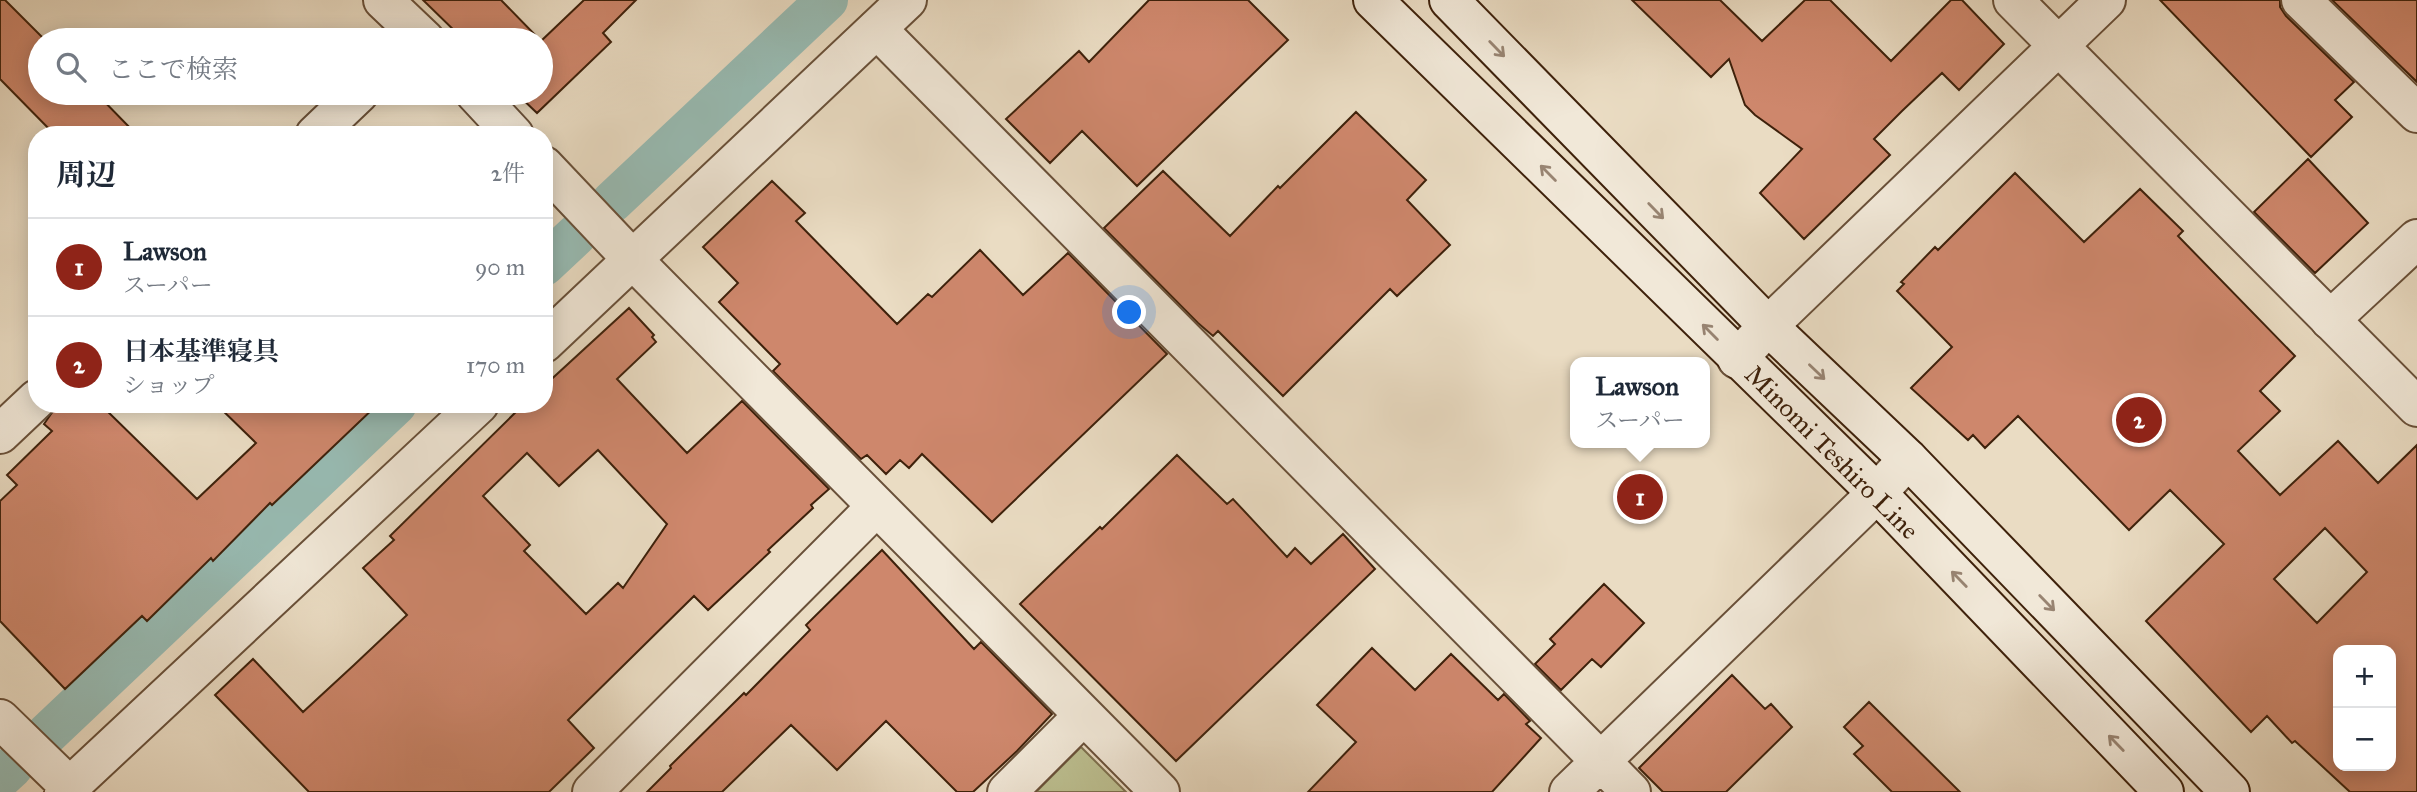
<!DOCTYPE html>
<html lang="ja">
<head>
<meta charset="utf-8">
<style>
  :root { --surface:#fff; --page:#f2f2f3; --text:#1f2937; --muted:#747a83; --line:#e0e1e3; --accent:#8f2418 }
  body { margin:0; font-family:"IM FELL Great Primer","Noto Serif JP",serif; background:var(--page); color:var(--text) }
  .controls { position:absolute; right:21px; bottom:21px; display:grid; overflow:hidden; border-radius:14px; box-shadow:0 4px 18px #0003 }
  .controls button { width:63px; height:63px; display:grid; place-items:center; padding:0; border:0; border-bottom:2px solid var(--line); background:var(--surface); color:var(--text); font:35px sans-serif }
  .you { position:absolute; left:1130px; top:313px; width:24px; height:24px; margin:-18px; border:5px solid #fff; border-radius:50%; background:#1a73e8; box-shadow:0 0 0 10px #1a73e833 }
  .badge { display:grid; place-items:center; width:46px; height:46px; border-radius:50%; background:var(--accent); color:#fff; font-size:23px; font-weight:700 }
  .pin { position:absolute; translate:-50% -50%; border:4px solid #fff; box-shadow:0 2px 7px #0006 }
  .popup { position:absolute; left:1570px; top:357px; width:140px; height:91px; box-sizing:border-box; display:grid; place-content:center; border-radius:14px; background:var(--surface); filter:drop-shadow(0 2px 5px #0005); font-size:23px; white-space:nowrap; color:var(--muted) }
  .popup b { font-size:26px; color:var(--text) }
  .popup::after { content:''; position:absolute; left:50%; top:100%; margin-left:-14px; border:14px solid transparent; border-top-color:var(--surface) }
  .list { margin:0; padding:0; list-style:none }
  h2 { display:flex; justify-content:space-between; align-items:center; height:91px; margin:0; padding:0 28px; font-size:30px }
  h2 small { font-size:23px; font-weight:400; color:var(--muted) }
  .list li { display:grid; grid-template-columns:46px 1fr auto; gap:21px; align-items:center; box-sizing:border-box; height:98px; padding:0 28px; border-top:2px solid var(--line) }
  .list b { display:block; font-size:26px; white-space:nowrap }
  .list p { margin:0; font-size:23px; white-space:nowrap; color:var(--muted) }
  .list em { font-size:23px; font-style:normal; color:var(--muted) }
  .icon { flex:none; width:38px; height:38px; fill:none; stroke:currentColor; stroke-width:2; stroke-linecap:round; stroke-linejoin:round }
  .map { position:relative; flex:none; width:2417px; height:792px; overflow:hidden }
  .search { position:absolute; background:var(--surface); box-shadow:0 4px 18px #0003; left:28px; top:28px; width:525px; height:77px; display:flex; align-items:center; gap:18px; box-sizing:border-box; padding:0 24px; border-radius:38px; color:var(--muted); font-size:26px }
  .panel { position:absolute; background:var(--surface); box-shadow:0 4px 18px #0003; left:28px; top:126px; width:525px; height:287px; border-radius:28px }
  .map>svg:first-child { display:block }
  .green { fill:#bcbf90; stroke:#7d704e; stroke-width:2 }
  .lines { fill:none; stroke-linecap:round; stroke-linejoin:round }
  .canal { stroke:#98bcb4; stroke-width:42 }
  .building { fill:#ce876c; stroke:#3e210b; stroke-width:2; fill-rule:evenodd }
  .minor-casing { stroke:#695039; stroke-width:42 }
  .tertiary-casing { stroke:#695039; stroke-width:42 }
  .secondary-casing { stroke:#3e210b; stroke-width:42 }
  .minor { stroke:#f1e8d8; stroke-width:38 }
  .tertiary { stroke:#f1e8d8; stroke-width:38 }
  .secondary { stroke:#f1e8d8; stroke-width:38 }
  .oneway { stroke:#988472 }
  .labels { text-anchor:middle; dominant-baseline:central; stroke-width:5; stroke-linejoin:round; paint-order:stroke }
  .street-label { font-size:26px; fill:#3e210b; stroke:#f1e8d8 }
</style>
</head>
<body>
<div class="map">
<svg width="2417" height="792" viewBox="0 0 2417 792">
  <rect width="100%" height="100%" fill="#eadcc3"/>
  <filter id="stains"><feTurbulence type="fractalNoise" baseFrequency=".00286" numOctaves="4"/><feColorMatrix values="0 0 0 0 .2 0 0 0 0 .09 0 0 0 0 .02 0 0 0 .5 -.17"/></filter>
  <radialGradient id="worn" r=".72"><stop offset=".6" stop-color="#630" stop-opacity="0"/><stop offset="1" stop-color="#630" stop-opacity=".3"/></radialGradient>
  <path class="green" d="M1081,747L1126,792H1036Z"/>
  <g class="lines">
    <path class="canal" d="M612,202L827,0
      M544,265L576,235
      M47,734L396,404
      M0,778L12,767"/>
  </g>
  <path class="building" d="M0,0H5L45,40H40V93H96L137,135H55L0,79Z
    M423,0H501L541,41L584,0H636L603,33L611,42L537,113L516,93H541V40H464Z
    M1149,0H1248L1288,40L1137,186L1082,131L1050,163L1006,119L1079,51L1089,62Z
    M1632,0H1720L1762,41L1805,0H1830L1891,61L1951,0H1962L2004,44L1959,90L1942,73L1902,111L1874,139L1890,155L1804,239L1760,193L1802,149L1755,115L1745,105L1729,59L1711,77Z
    M2160,0H2280V7L2286,16L2354,82L2335,100L2352,117L2311,157Z
    M2332,0H2417V82Z
    M1356,112L1426,180L1407,200L1450,245L1397,296L1390,289L1283,396L1218,331L1213,336L1198,323L1104,228L1163,171L1230,236L1278,186L1280,188Z
    M2308,159L2368,223L2315,273L2254,212Z
    M2015,173L2084,242L2140,189L2183,231L2178,236L2295,356L2260,391L2280,411L2238,451L2280,495L2338,441L2378,483L2417,445V792H2350L2295,741L2292,743L2267,716L2251,732L2146,621L2224,544L2170,490L2129,530L2018,416L1985,448L1973,435L1968,440L1911,388L1952,347L1897,291L1904,284L1901,282L1935,247L1938,250ZM2325,528L2367,572L2317,623L2274,579ZM2338,650H2391V766H2338Z
    M772,181L805,213L796,221L897,324L928,294L932,297L980,250L1023,295L1068,253L1167,354L992,522L922,454L909,468L900,460L886,474L867,455L861,459L773,371L780,364L719,302L738,283L703,247Z
    M629,308L654,335L652,337L656,342L617,379L687,453L742,401L829,489L811,505L813,508L768,550L770,552L708,610L694,596L568,720L594,748L549,792H309L215,695L253,659L303,712L354,665L407,615L363,568L394,540L390,536L524,404H544V386ZM598,450L667,524L623,588L618,583L586,614L524,551L530,545L483,496L527,453L559,486Z
    M58,404H100L197,499L256,443L216,404H378L272,505L270,503L213,561L211,558L147,621L142,616L65,689L0,621V501L17,485L7,475L52,431L44,424Z
    M1177,455L1227,504L1233,499L1287,557L1295,548L1311,564L1343,534L1375,569L1176,761L1020,604L1100,527L1102,529Z
    M882,550L974,649L981,642L1052,714L1017,751L973,792H957L886,721L837,770L791,725L722,792H647L671,768L670,766L744,693L746,695L810,630L806,625Z
    M1604,584L1644,623L1601,667L1592,659L1561,690L1535,664L1555,644L1550,639Z
    M1372,648L1415,690L1451,654L1498,700L1504,694L1530,721L1526,724L1541,738L1492,792H1308L1356,742L1317,705Z
    M1732,675L1765,709L1771,704L1792,727L1726,792H1663L1639,768Z
    M1869,702L1960,792H1892L1854,754L1863,746L1844,727Z"/>
  <g class="lines">
    <defs>
      <path id="minor" d="M383,0L425,40
        M2301,0L2417,113
        M877,29L1631,792
        M475,93L514,135
        M315,135L359,93
        M544,166L633,260
        M2330,320L2417,239
        M0,434L37,399
        M592,792L876,507
        M1007,792L1083,716
        M1569,792L1877,493L1908,459"/>
      <path id="tertiary" d="M2013,0L2417,407
        M633,260L1160,792
        M544,343L907,0
        M1737,359L1768,326L2106,0
        M0,719L70,787
        M64,792L479,404"/>
      <path id="secondary" d="M1373,0L1877,493L2164,792
        M1449,0L1768,326L1908,459L2230,792"/>
    </defs>
    <use href="#minor" class="minor-casing"/>
    <use href="#tertiary" class="tertiary-casing"/>
    <use href="#secondary" class="secondary-casing"/>
    <use href="#minor" class="minor"/>
    <use href="#tertiary" class="tertiary"/>
    <use href="#secondary" class="secondary"/>
  </g>
  <defs><path id="oneway-shaft" d="M-6 0H5M1.5-3L5.5 0L1.5 3" fill="none" stroke-width="1.6" stroke-linecap="round" stroke-linejoin="round" transform="scale(1.75)"/></defs>
  <g class="oneway">
    <use href="#oneway-shaft" transform="translate(1497 49) rotate(46)"/>
    <use href="#oneway-shaft" transform="translate(1548 173) rotate(-135)"/>
    <use href="#oneway-shaft" transform="translate(1656 211) rotate(46)"/>
    <use href="#oneway-shaft" transform="translate(1710 332) rotate(-135)"/>
    <use href="#oneway-shaft" transform="translate(1817 372) rotate(44)"/>
    <use href="#oneway-shaft" transform="translate(1959 579) rotate(-134)"/>
    <use href="#oneway-shaft" transform="translate(2047 603) rotate(46)"/>
    <use href="#oneway-shaft" transform="translate(2116 743) rotate(-134)"/>
  </g>
  <g class="labels">
    <g class="street-label">
      <text transform="translate(1832 452) rotate(45)">Minomi Teshiro Line</text>
    </g>
  </g>
  <rect width="100%" height="100%" filter="url(#stains)"/>
  <rect width="100%" height="100%" fill="url(#worn)"/>
</svg>
<div class="controls">
<button>+</button>
<button>−</button>
</div>
<div class="you"></div>
<div class="pin badge" style="left:1640px;top:497px">1</div>
<div class="popup"><b>Lawson</b>スーパー</div>
<div class="pin badge" style="left:2139px;top:420px">2</div>
<div class="search"><svg class="icon" aria-label="search" viewBox="0 0 24 24"><circle cx="10" cy="10" r="6"/><path d="M15 15l6 6"/></svg>ここで検索</div>
<section class="panel">
<h2>周辺<small>2件</small></h2>
<ul class="list">
<li><span class="badge">1</span><div><b>Lawson</b><p>スーパー</p></div><em>90 m</em></li>
<li><span class="badge">2</span><div><b>日本基準寝具</b><p>ショップ</p></div><em>170 m</em></li>
</ul>
</section>
</div>
</body>
</html>
